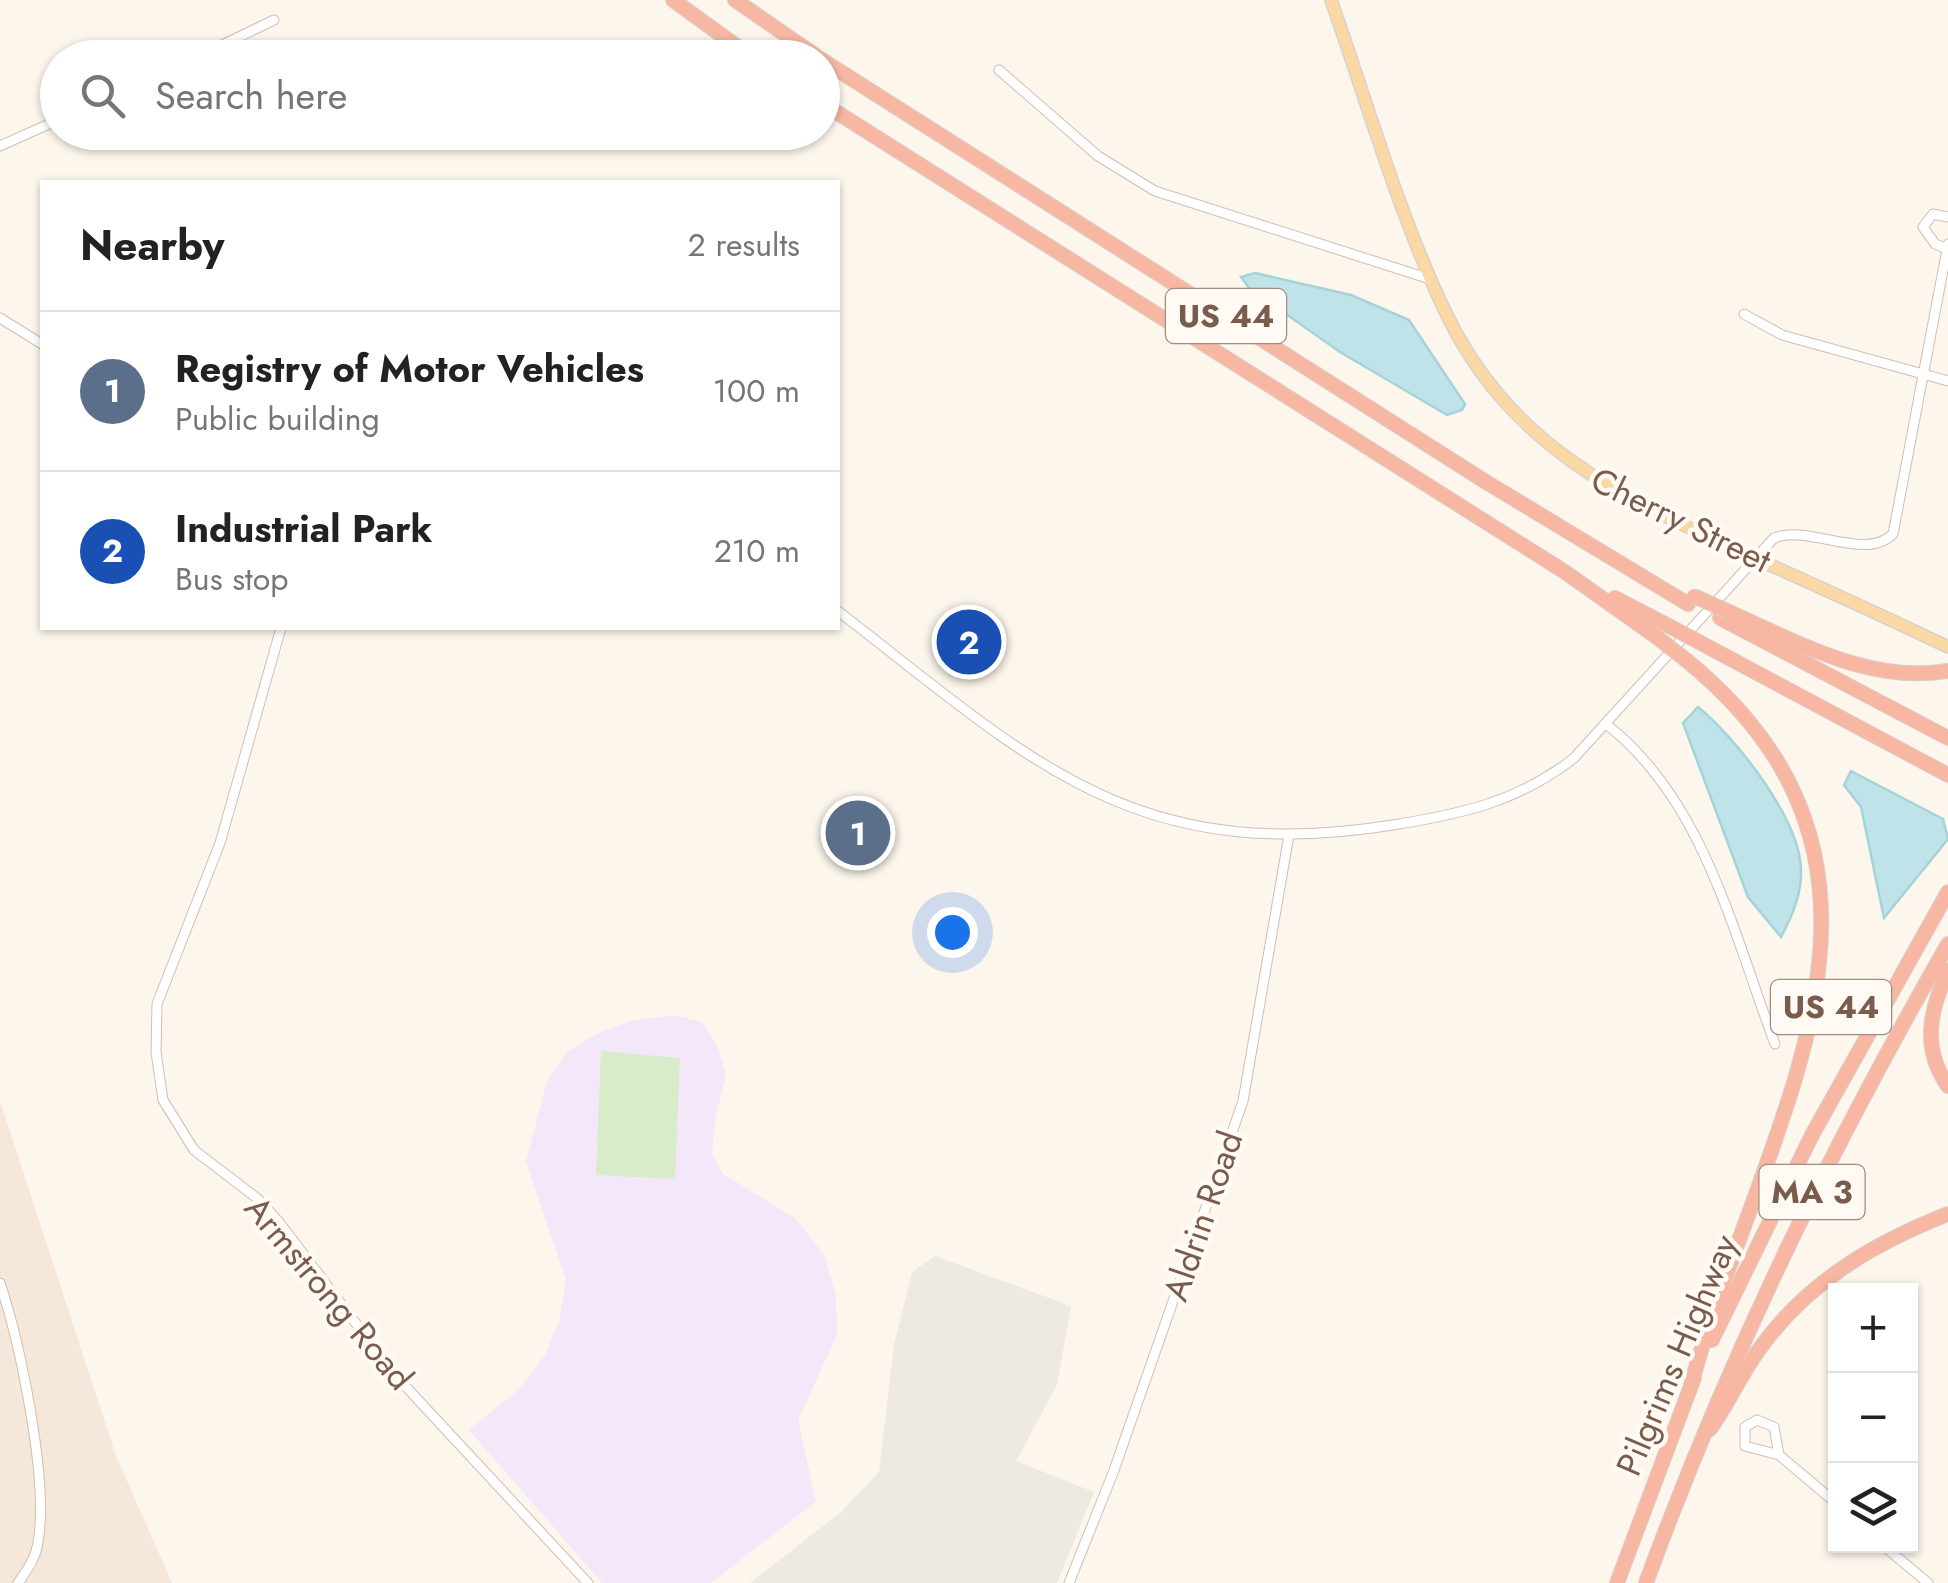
<!DOCTYPE html>
<html lang="en">
<head>
<meta charset="utf-8">
<style>
  :root { --surface:#fff; --page:#f2f2f2; --text:#222; --muted:#767676; --line:#e0e0e0; --accent:#ea580c }
  body { margin:0; font-family:Jost,sans-serif; background:var(--page); color:var(--text) }
  .controls { position:absolute; right:30px; bottom:30px; display:grid; overflow:hidden; border-radius:0px; box-shadow:0 2px 8px #0004 }
  .controls button { width:90px; height:90px; display:grid; place-items:center; padding:0; border:0; border-bottom:2px solid var(--line); background:var(--surface); color:var(--text); font:50px sans-serif }
  .you { position:absolute; left:952px; top:932px; width:35px; height:35px; margin:-25px; border:8px solid #fff; border-radius:50%; background:#1a73e8; box-shadow:0 0 0 15px #1a73e833 }
  .badge { display:grid; place-items:center; width:65px; height:65px; border-radius:50%; background:var(--accent); color:#fff; font-size:32px; font-weight:700 }
  .pin { position:absolute; translate:-50% -50%; border:5px solid #fff; box-shadow:0 2px 10px #0006 }
  .list { margin:0; padding:0; list-style:none }
  h2 { display:flex; justify-content:space-between; align-items:center; height:130px; margin:0; padding:0 40px; font-size:42px }
  h2 small { font-size:32px; font-weight:400; color:var(--muted) }
  .list li { display:grid; grid-template-columns:65px 1fr auto; gap:30px; align-items:center; box-sizing:border-box; height:160px; padding:0 40px; border-top:2px solid var(--line) }
  .list b { display:block; font-size:38px; white-space:nowrap }
  .list p { margin:0; font-size:32px; white-space:nowrap; color:var(--muted) }
  .list em { font-size:32px; font-style:normal; color:var(--muted) }
  .icon { flex:none; width:55px; height:55px; fill:none; stroke:currentColor; stroke-width:2; stroke-linecap:round; stroke-linejoin:round }
  .map { position:relative; flex:none; width:1948px; height:1583px; overflow:hidden }
  .search { position:absolute; background:var(--surface); box-shadow:0 2px 8px #0004; left:40px; top:40px; width:800px; height:110px; display:flex; align-items:center; gap:25px; box-sizing:border-box; padding:0 35px; border-radius:55px; color:var(--muted); font-size:38px }
  .panel { position:absolute; background:var(--surface); box-shadow:0 2px 8px #0004; left:40px; top:180px; width:800px; height:450px; border-radius:0px }
  .map>svg:first-child { display:block }
  .residential { fill:#f5e8da }
  .industrial { fill:#efe9e4 }
  .education { fill:#f3e8fa }
  .green { fill:#d8ecc9 }
  .water { fill:#bfe3e8; stroke:#a5d3da; stroke-width:2.5 }
  .lines { fill:none; stroke-linecap:round; stroke-linejoin:round }
  .minor-casing { stroke:#d1beb0; stroke-width:11 }
  .major-casing { stroke:#dad1cd; stroke-width:14 }
  .highway-casing { stroke:#dad1cd; stroke-width:16 }
  .minor { stroke:#fff; stroke-width:9 }
  .major { stroke:#fbd9a5; stroke-width:11 }
  .highway { stroke:#f7b7a3; stroke-width:14 }
  .highway-bridge-casing { stroke:#dad1cd; stroke-width:16; stroke-linecap:butt }
  .highway-bridge { stroke:#f7b7a3; stroke-width:14 }
  .labels { text-anchor:middle; dominant-baseline:central; stroke-width:9; stroke-linejoin:round; paint-order:stroke }
  .shield { fill:#fffaf3; stroke:#a28b7f; stroke-width:2.5 }
  .shield-label { font-size:32px; font-weight:bold; fill:#7a5c4d }
  .street-label { font-size:35px; fill:#7a5c4d; stroke:#fffaf3 }
</style>
</head>
<body>
<div class="map">
<svg width="1948" height="1583" viewBox="0 0 1948 1583">
  <rect width="100%" height="100%" fill="#fdf6ec"/>
  <path class="residential" d="M0,1101L116,1456L172,1583H0Z"/>
  <path class="industrial" d="M935,1256L1071,1306L1057,1385L1016,1461L1094,1492L1057,1583H750L841,1512L879,1472L894,1345L912,1272Z"/>
  <path class="education" d="M673,1015L702,1022L718,1047L726,1076L715,1119L712,1154L723,1174L795,1218L825,1256L836,1297L837,1335L798,1420L816,1501L711,1583H602L469,1430L518,1390L545,1355L559,1321L566,1280L526,1161L547,1081L568,1051L599,1033L630,1021Z"/>
  <path class="green" d="M601,1051L680,1058L675,1179L596,1175Z"/>
  <path class="water" d="M1255,273L1351,295L1409,320L1465,404L1462,410L1447,415L1340,352L1249,288L1241,277Z
    M1698,707C1736,738 1800,819 1801,870C1802,894 1792,917 1781,937L1748,897L1683,723Z
    M1851,771L1943,819L1948,839L1884,918L1861,807L1844,785Z"/>
  <g class="lines">
    <defs>
      <path id="minor" d="M195,58L274,20
        M999,70L1098,156L1155,191L1430,279
        M0,146L58,120
        M1945,248L1935,244L1923,227L1933,214L1948,217
        M1744,314L1782,335L1948,381
        M0,318L42,344
        M838,611C1028,758 1132,867 1393,825C1461,814 1518,802 1574,758L1774,538C1808,524 1865,562 1893,534L1948,244
        M281,628L220,843L157,1004L156,1052L163,1100L194,1150L258,1199L279,1222L395,1375L588,1583
        M1606,724C1704,800 1733,933 1775,1044
        M0,1283C20,1343 49,1481 38,1542C36,1558 27,1570 18,1583
        M1779,1455L1774,1427L1757,1420L1745,1427V1446L1779,1455L1836,1503
        M1884,1546L1928,1583
        M1069,1583L1113,1473L1243,1101L1289,835"/>
      <path id="major" d="M1331,0C1367,102 1397,209 1443,307C1508,447 1622,498 1755,558C1819,587 1884,616 1948,647"/>
      <path id="highway" d="M673,0L753,58
        M735,0L819,58
        M822,60L1486,482L1688,604
        M822,103L1565,572L1658,638
        M1615,598L1667,625
        M1727,611C1797,642 1869,684 1948,671
        M1720,618L1948,738
        M1699,642L1948,775
        M1686,660C1948,873 1761,1126 1691,1385
        M1948,970C1930,1010 1921,1048 1948,1086
        M1712,1340L1812,1135L1948,892
        M1710,1429C1728,1404 1740,1376 1758,1351C1806,1283 1872,1244 1948,1214
        M1617,1583L1694,1378
        M1646,1583C1729,1356 1828,1154 1948,944"/>
    </defs>
    <use href="#minor" class="minor-casing"/>
    <use href="#major" class="major-casing"/>
    <use href="#highway" class="highway-casing"/>
    <use href="#minor" class="minor"/>
    <use href="#major" class="major"/>
    <use href="#highway" class="highway"/>
    <defs>
      <path id="highway-bridge" d="M1694,596L1727,611
        M1667,625L1699,642
        M1658,638L1686,660"/>
    </defs>
    <use href="#highway-bridge" class="highway-bridge-casing"/>
    <use href="#highway-bridge" class="highway-bridge"/>
  </g>
  <g class="labels">
    <g class="shield">
      <rect x="1166" y="289" width="120" height="54" rx="8"/>
      <rect x="1771" y="980" width="120" height="54" rx="8"/>
      <rect x="1759.5" y="1165" width="105" height="54" rx="8"/>
    </g>
    <g class="shield-label">
      <text x="1226" y="316">US 44</text>
      <text x="1831" y="1007">US 44</text>
      <text x="1812" y="1192">MA 3</text>
    </g>
    <g class="street-label">
      <text transform="translate(1681 520) rotate(26)">Cherry Street</text>
      <text transform="translate(1203 1216) rotate(-71)">Aldrin Road</text>
      <text transform="translate(329 1293) rotate(50)">Armstrong Road</text>
      <text transform="translate(1677 1355) rotate(-67)">Pilgrims Highway</text>
    </g>
  </g>
</svg>
<div class="controls">
<button>+</button>
<button>−</button>
<button><svg class="icon" aria-label="layers" viewBox="0 0 24 24"><path d="M12 4l9 5-9 5-9-5zM3 14l9 5 9-5"/></svg></button>
</div>
<div class="you"></div>
<div class="pin badge" style="left:858px;top:833px;background:#5c6f8a">1</div>
<div class="pin badge" style="left:969px;top:642px;background:#1a4fb4">2</div>
<div class="search"><svg class="icon" aria-label="search" viewBox="0 0 24 24"><circle cx="10" cy="10" r="6"/><path d="M15 15l6 6"/></svg>Search here</div>
<section class="panel">
<h2>Nearby<small>2 results</small></h2>
<ul class="list">
<li><span class="badge" style="background:#5c6f8a">1</span><div><b>Registry of Motor Vehicles</b><p>Public building</p></div><em>100 m</em></li>
<li><span class="badge" style="background:#1a4fb4">2</span><div><b>Industrial Park</b><p>Bus stop</p></div><em>210 m</em></li>
</ul>
</section>
</div>
</body>
</html>
